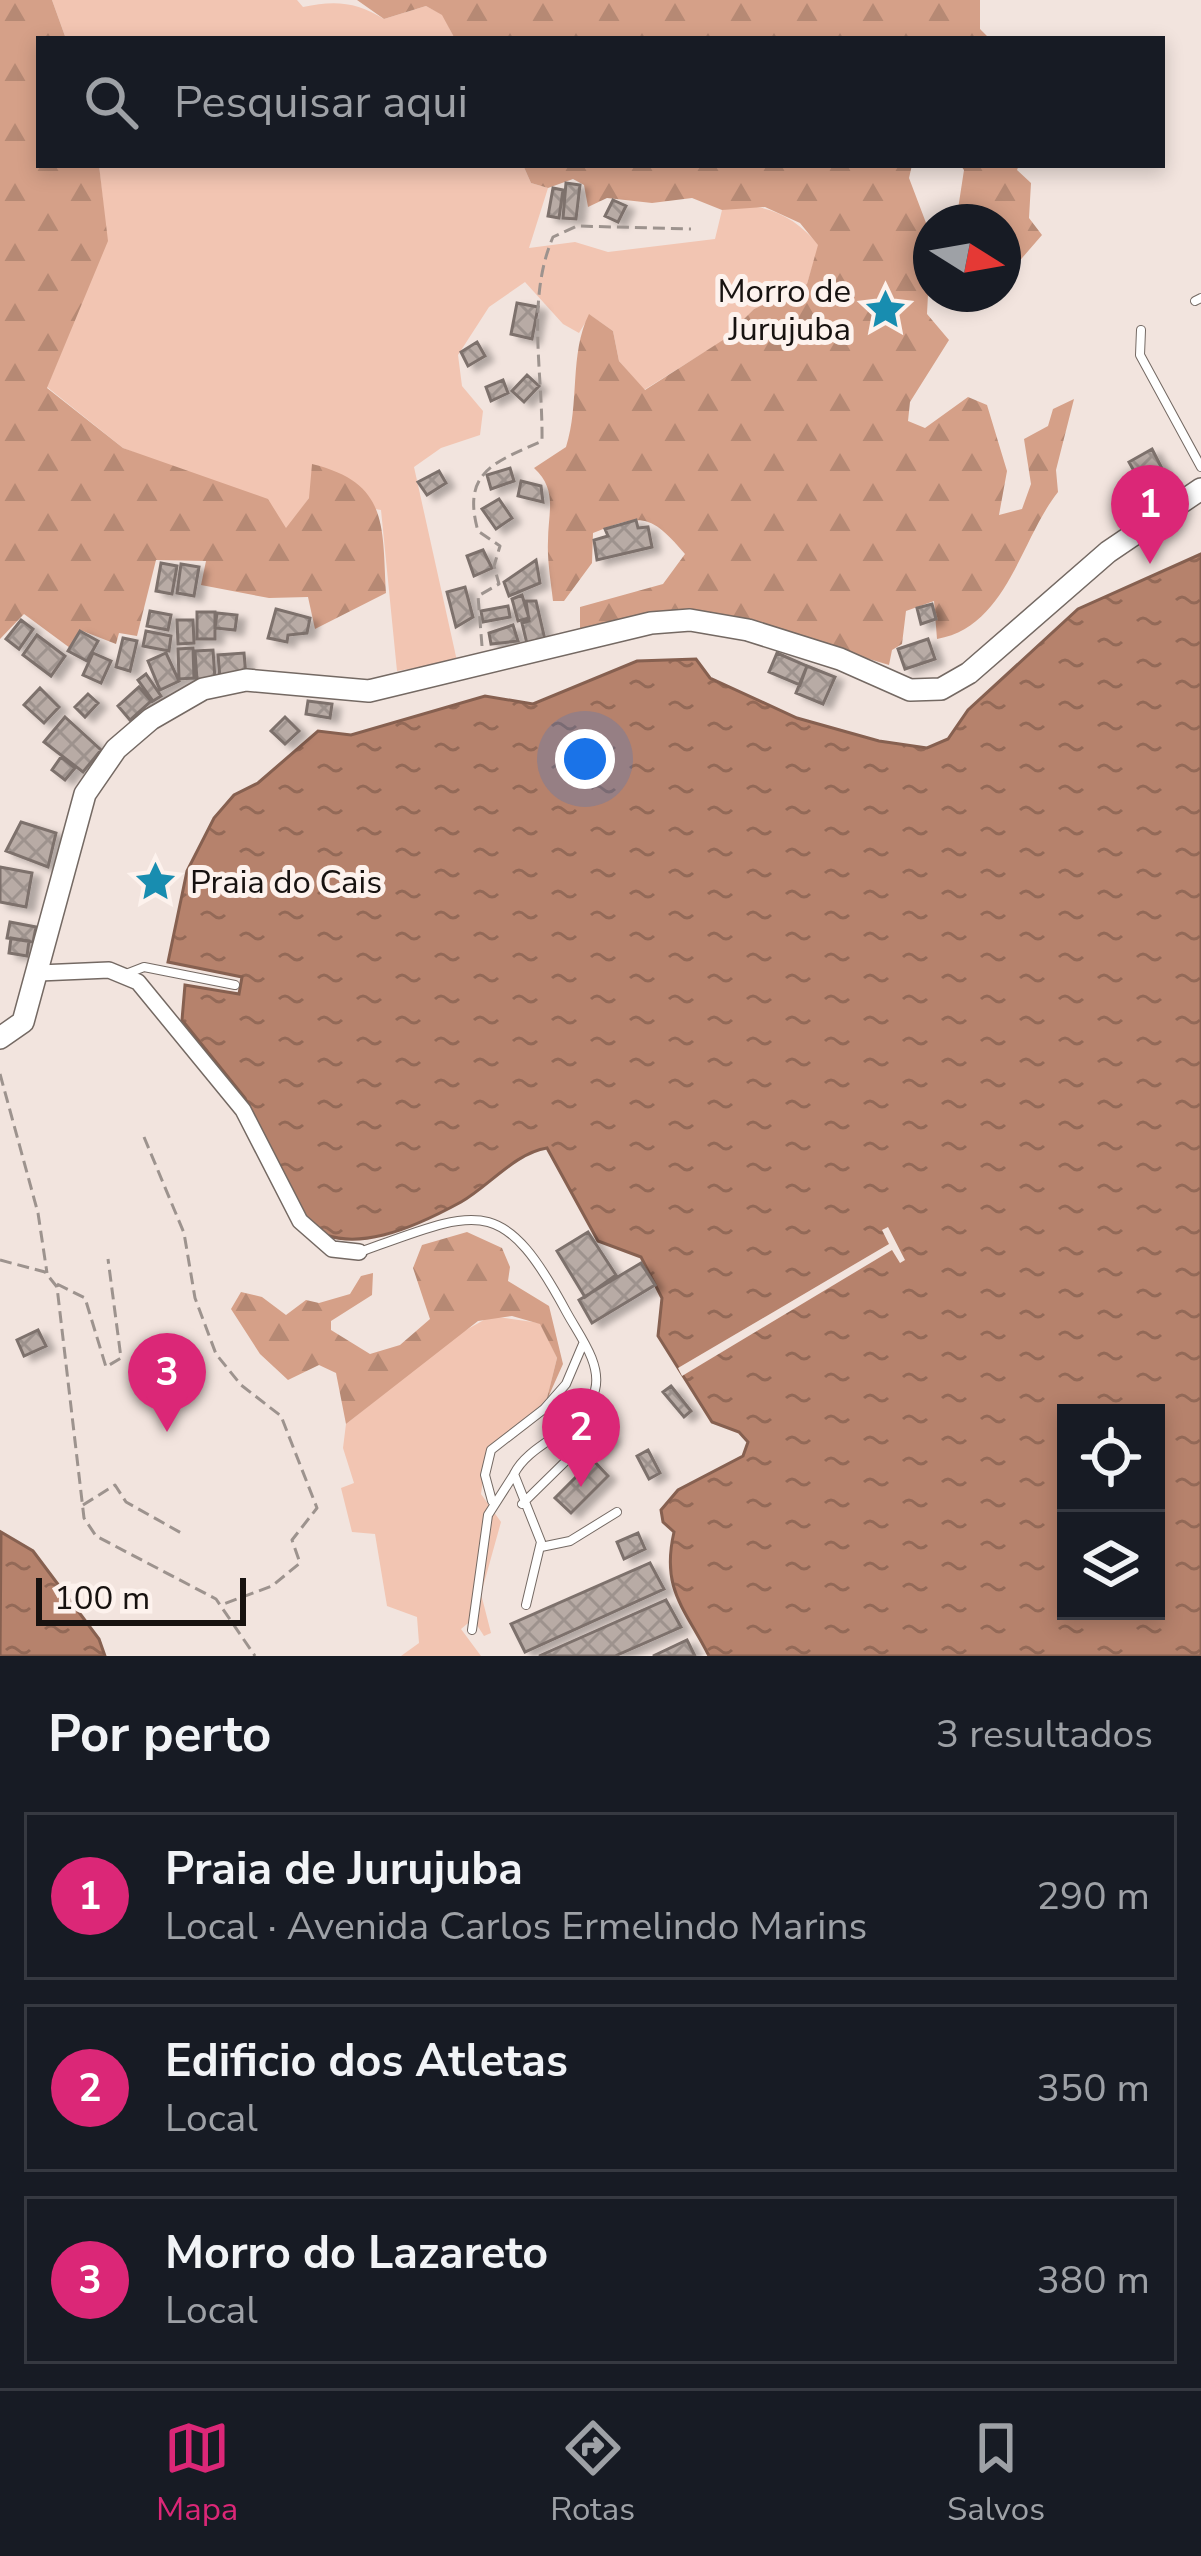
<!DOCTYPE html>
<html lang="pt">
<head>
<meta charset="utf-8">
<style>
  :root { --surface:#171b24; --page:#20242c; --text:#f1f3f6; --muted:#9ea1a6; --line:#363941; --accent:#db2777 }
  body { margin:0; font-family:"Nunito Sans",sans-serif; background:var(--page); color:var(--text) }
  .controls { position:absolute; right:36px; bottom:36px; display:grid; overflow:hidden; border-radius:0px; box-shadow:0 6px 18px #0003 }
  .controls button { width:108px; height:108px; display:grid; place-items:center; padding:0; border:0; border-bottom:3px solid var(--line); background:var(--surface); color:var(--text); font:60px sans-serif }
  .compass { position:absolute; left:913px; top:204px; width:108px; height:108px; border-radius:50%; background:var(--surface); box-shadow:0 6px 18px #0003; rotate:101deg }
  .scale { position:absolute; left:36px; bottom:30px; width:210px; box-sizing:border-box; padding-left:12px; border:6px solid #171210; border-top:0; font-size:33px; line-height:42px; white-space:nowrap; color:#171210; -webkit-text-stroke:9px #fdf2ed; paint-order:stroke }
  .you { position:absolute; left:585px; top:759px; width:42px; height:42px; margin:-30px; border:9px solid #fff; border-radius:50%; background:#1a73e8; box-shadow:0 0 0 18px #1a73e833 }
  .badge { display:grid; place-items:center; width:78px; height:78px; border-radius:50%; background:var(--accent); color:#fff; font-size:39px; font-weight:700 }
  .pin { position:absolute; translate:-50% -99px; filter:drop-shadow(0 3px 6px #0008) }
  .pin::after { content:''; position:absolute; top:63px; width:42px; height:36px; background:inherit; clip-path:polygon(0 0,100% 0,50% 100%) }
  .list { margin:0; padding:0; list-style:none }
  h2 { display:flex; justify-content:space-between; align-items:center; height:156px; margin:0; padding:0 48px; font-size:51px }
  h2 small { font-size:39px; font-weight:400; color:var(--muted) }
  .list li { display:grid; grid-template-columns:78px 1fr auto; gap:36px; align-items:center; box-sizing:border-box; height:168px; margin:0 24px 24px; padding:0 24px; border:3px solid var(--line); border-radius:0px }
  .list b { display:block; font-size:45px; white-space:nowrap }
  .list p { margin:0; font-size:39px; white-space:nowrap; color:var(--muted) }
  .list em { font-size:39px; font-style:normal; color:var(--muted) }
  .icon { flex:none; width:66px; height:66px; fill:none; stroke:currentColor; stroke-width:2; stroke-linecap:round; stroke-linejoin:round }
  .map { position:relative; flex:none; width:1201px; height:1656px; overflow:hidden }
  .search { position:absolute; background:var(--surface); box-shadow:0 6px 18px #0003; left:36px; right:36px; top:36px; height:132px; display:flex; align-items:center; gap:30px; box-sizing:border-box; padding:0 42px; border-radius:0px; color:var(--muted); font-size:45px }
  .sheet { height:732px; background:var(--surface) }
  nav { display:flex; justify-content:space-around; align-items:center; box-sizing:border-box; height:168px; border-top:3px solid var(--line); background:var(--surface); font-size:33px; color:var(--muted) }
  nav a { display:grid; justify-items:center; gap:6px }
  nav .on { color:var(--accent) }
  .map>svg:first-child { display:block }
  .grass { fill:#f2c5b2 }
  .forest { fill:url(#forest-firs) }
  .water { fill:url(#water-ripples); stroke:#866050; stroke-width:3; fill-rule:evenodd }
  .pier { fill:#f2e4de }
  .building { fill:url(#building-cross-hatch); stroke:#7d716c; stroke-width:3; filter:url(#shadow) }
  .lines { fill:none; stroke-linecap:round; stroke-linejoin:round }
  .lane-casing { stroke:#746963; stroke-width:10 }
  .street-casing { stroke:#746963; stroke-width:18 }
  .secondary-casing { stroke:#746963; stroke-width:24 }
  .path { stroke:#9d938e; stroke-width:3; stroke-dasharray:12 6; stroke-linecap:butt }
  .lane { stroke:#fff; stroke-width:8 }
  .street { stroke:#fff; stroke-width:15 }
  .secondary { stroke:#fff; stroke-width:21 }
  .labels { text-anchor:middle; dominant-baseline:central; stroke-width:10; stroke-linejoin:round; paint-order:stroke }
  .poi-label { font-size:33px; fill:#171210; stroke:#fdf2ed; text-anchor:end }
</style>
</head>
<body>
<div class="map">
<svg width="1201" height="1656" viewBox="0 0 1201 1656">
  <defs>
    <pattern id="forest-firs" width="22" height="20" patternUnits="userSpaceOnUse" patternTransform="scale(3)"><rect width="22" height="20" fill="#d5a088"/><path d="M5 1l3.5 6h-7zM16 11l3.5 6h-7z" fill="#b68974"/></pattern>
    <pattern id="water-ripples" width="26" height="14" patternUnits="userSpaceOnUse" patternTransform="scale(3)"><rect width="26" height="14" fill="#b6826c"/><path d="M2 4q2-2 4 0t4 0M15 11q2-2 4 0t4 0" fill="none" stroke="#936957"/></pattern>
    <pattern id="building-cross-hatch" width="8" height="8" patternUnits="userSpaceOnUse" patternTransform="scale(3)"><rect width="8" height="8" fill="#b8aba5"/><path d="M0 0l8 8M0 8l8-8" fill="none" stroke="#9d928d"/></pattern>
    <filter id="shadow"><feDropShadow dx="8" dy="4.5" stdDeviation="3" flood-color="#0004"/></filter>
  </defs>
  <rect width="100%" height="100%" fill="#f2e4de"/>
  <path class="grass" d="M52,0H297L303,7C335,0 357,2 384,19L426,6L443,15L455,39H66Z
    M99,165H523L531,183L548,188L529,248L575,242L608,252L715,239L722,210C761,198 794,216 819,245L807,284L754,309L724,340L644,390L619,361L613,331L590,315L579,333L563,324L525,282L489,307L458,355L462,386L483,411L480,435L441,448L414,467L457,661L397,671L381,510L309,498L287,529L181,471L123,448L47,387L107,241Z
    M491,1316L540,1323L557,1358L546,1402L528,1428L496,1444L485,1465L481,1494L501,1522L481,1594L491,1633L484,1636L473,1619L461,1629L481,1656H401L419,1643L417,1617L387,1606L375,1534L352,1532L341,1488L354,1483L343,1448L346,1424L457,1335Z"/>
  <path class="forest" d="M0,0H52L66,39H39V165H99L108,241L47,388L123,448L268,499L286,528L309,498L312,464C389,483 382,525 386,593L315,629L308,597L269,598L201,585L206,561L156,560L137,636L119,633L116,644L80,630L70,648L24,614L0,639Z
    M357,0H980V29L990,39H455L442,15L426,6L384,19Z
    M523,165H912L909,178L931,236L927,314L949,340L910,402L908,421L925,428L968,397L987,405L1007,471L999,515L1022,509L1031,484L1024,439L1048,426L1053,409L1074,399L1056,470L1058,492C1020,540 1007,627 937,639L934,601L906,611L902,644L892,650L889,665L734,618L580,638V607L663,584L685,554C651,514 642,513 593,533L592,563L564,601H553C551,582 547,561 548,541C548,512 558,490 534,468L566,447C580,404 569,354 589,314L613,331L619,361L645,390L723,340L754,309L807,284L818,245L800,223L765,207L722,210L692,198L652,203L607,198L588,207L584,185L573,179L548,188L531,183Z
    M960,165H1019L1017,170L1031,183L1029,218L1042,235L1003,280V222H956L964,170Z
    M467,1232L502,1248L510,1267L508,1281L549,1306L563,1364L546,1402L557,1358L540,1324L512,1316L478,1321L346,1424L336,1373L319,1365L288,1380L260,1354L231,1309L241,1292L262,1297L286,1315L306,1300L319,1303L350,1294L361,1276L373,1273L372,1295L331,1321V1330L370,1354L400,1345L430,1319L413,1268L422,1245Z"/>
  <path class="water" d="M1201,554V1656H709C684,1607 661,1589 674,1532L663,1522L661,1510L678,1490L743,1456L748,1442L739,1432L712,1422L658,1336L662,1298L641,1257L598,1241L547,1148C515,1153 489,1186 461,1202C419,1225 348,1260 305,1223L245,1098L182,1020L185,985L239,994L242,977L168,962L187,871L214,818L234,795L258,783L318,731L351,735L485,696L533,704L637,661L696,659L710,678L797,718L879,741L927,748L948,739L968,710L1078,609ZM1066,1413H1156V1611H1066Z
    M1,1532L33,1551L99,1639L105,1656H0Z"/>
  <path class="pier" d="M888,1227L905,1260L900,1263L892,1250L682,1376L678,1368L889,1244L882,1230Z"/>
  <path class="building" d="M566,183L580,185L576,219L563,218Z
    M553,188L563,190L559,218L548,216Z
    M613,200L626,206L618,222L605,216Z
    M517,303L538,307L532,339L511,334Z
    M477,342L485,356L468,366L461,352Z
    M527,375L539,386L524,402L512,391Z
    M503,380L508,393L491,401L486,387Z
    M1152,449L1171,486L1149,498L1129,462Z
    M510,468L514,481L491,489L487,475Z
    M439,471L446,483L427,495L418,482Z
    M521,481L541,486L543,502L518,496Z
    M499,499L512,518L496,529L482,509Z
    M636,520L638,528L648,527L652,547L597,560L594,540L608,536L605,529Z
    M483,550L492,568L474,576L467,556Z
    M536,560L540,583L509,596L504,582Z
    M161,563L177,566L172,594L156,591Z
    M181,564L199,567L194,596L177,593Z
    M465,587L473,617L456,627L447,592Z
    M522,595L529,618L518,621L512,599Z
    M526,601H536L546,644L528,648L522,623L529,621Z
    M932,604L936,619L921,624L917,608Z
    M508,606L510,617L483,622L481,611Z
    M276,609L310,618L307,633L288,635L287,642L268,638Z
    M150,611L171,615L168,630L147,626Z
    M197,612H215V639H197Z
    M217,613L237,615L235,630L215,628Z
    M21,620L33,629L19,649L6,639Z
    M177,620H193L194,643L178,644Z
    M513,625L518,641L491,644L489,633Z
    M80,631L98,641L87,661L68,651Z
    M146,631L171,636L169,651L143,646Z
    M37,635L65,656L51,676L23,655Z
    M123,638L137,641L130,671L116,667Z
    M928,639L935,659L905,669L898,649Z
    M193,648L194,678L179,679L178,649Z
    M213,650L215,679L197,680L195,651Z
    M93,653L111,661L101,683L83,675Z
    M166,653L179,681L160,690L148,661Z
    M244,653L246,676L220,678L218,655Z
    M777,653L807,666L800,685L769,672Z
    M807,666L835,677L823,704L796,693Z
    M146,674L161,696L153,701L138,680Z
    M139,687L151,701L130,720L118,706Z
    M40,688L59,707L44,723L24,705Z
    M88,694L98,703L85,717L75,707Z
    M308,701L332,704L330,718L306,714Z
    M65,717L101,750L83,772L44,742Z
    M285,717L299,731L285,744L271,731Z
    M61,757L75,768L65,780L52,770Z
    M21,822L56,833L48,867L6,851Z
    M0,867L32,873L26,907L0,902Z
    M10,922L36,927L33,942L7,938Z
    M11,938L29,941L27,956L9,953Z
    M588,1232L616,1275L585,1297L557,1251Z
    M641,1263L655,1285L592,1323L579,1300Z
    M38,1330L46,1346L24,1356L17,1340Z
    M671,1386L691,1411L684,1417L663,1392Z
    M591,1418L611,1438L593,1455L574,1436Z
    M648,1450L660,1473L649,1479L637,1456Z
    M593,1460L608,1476L571,1513L555,1498Z
    M638,1533L645,1549L624,1559L617,1542Z
    M650,1563L664,1589L525,1652L511,1624Z
    M666,1600L681,1627L615,1656H539Z
    M687,1640L695,1656H653Z"/>
  <g class="lines">
    <defs>
      <path id="lane" d="M1195,301L1201,298
        M1141,330L1140,355L1201,467
        M126,974L144,967L235,985
        M360,1252C479,1209 502,1192 567,1313C579,1335 602,1364 595,1390C584,1432 531,1440 514,1474L541,1542L526,1605
        M492,1501L485,1475L491,1450L544,1409L566,1384L583,1344
        M522,1504L574,1453
        M541,1547L570,1541L617,1512
        M472,1630L488,1515L513,1476"/>
      <path id="street" d="M39,973L109,970L138,982L243,1110L300,1221L332,1249L359,1252"/>
      <path id="secondary" d="M0,1038L23,1022L85,794L116,749L151,719L203,689L246,680L369,691L651,623L690,620L748,630L840,659L910,690L941,689L969,673L1108,552L1201,489"/>
    </defs>
    <use href="#lane" class="lane-casing"/>
    <use href="#street" class="street-casing"/>
    <use href="#secondary" class="secondary-casing"/>
    <path class="path" d="M482,646L478,596L499,584L494,566L500,546L478,531C461,471 496,462 542,441C543,373 526,300 553,237L577,226L691,229
      M0,1074L38,1213L47,1273
      M144,1137L184,1233L195,1298L216,1354L241,1385L281,1416L317,1508L292,1540L300,1563L272,1586L221,1605
      M0,1260L45,1272L57,1287L84,1518L96,1536L216,1599L255,1656
      M57,1284L85,1298L106,1367L121,1358L108,1259
      M83,1505L115,1485L126,1502L183,1534"/>
    <use href="#lane" class="lane"/>
    <use href="#street" class="street"/>
    <use href="#secondary" class="secondary"/>
  </g>
  <defs>
    <symbol id="sight-bare" viewBox="-9 -9 18 18"><path d="M0-6L1.8-2.2L6-1.7L2.9 1.2L3.7 5.4L0 3.3L-3.7 5.4L-2.9 1.2L-6-1.7L-1.8-2.2Z" fill="#188db0" stroke="#fdf2ed" stroke-width="2.5" paint-order="stroke"/></symbol>
  </defs>
  <g fill-rule="evenodd">
    <use href="#sight-bare" x="856" y="280" width="59" height="59"/>
    <use href="#sight-bare" x="126" y="852" width="59" height="59"/>
  </g>
  <g class="labels">
    <g class="poi-label">
      <text x="851" y="291">Morro de<tspan x="851" dy="38">Jurujuba</tspan></text>
      <text x="190" y="882" text-anchor="start">Praia do Cais</text>
    </g>
  </g>
</svg>
<div class="controls">
<button><svg class="icon" aria-label="locate" viewBox="0 0 24 24"><circle cx="12" cy="12" r="6"/><path d="M12 2v4M12 18v4M2 12h4M18 12h4"/></svg></button>
<button><svg class="icon" aria-label="layers" viewBox="0 0 24 24"><path d="M12 4l9 5-9 5-9-5zM3 14l9 5 9-5"/></svg></button>
</div>
<svg class="compass" viewBox="-18 -18 36 36"><path d="M0-13l5 13h-10z" fill="#e53935"/><path d="M0 13l5-13h-10z" fill="#9ea1a6"/></svg>
<div class="scale">100 m</div>
<div class="you"></div>
<div class="pin badge" style="left:1150px;top:564px">1</div>
<div class="pin badge" style="left:581px;top:1487px">2</div>
<div class="pin badge" style="left:167px;top:1432px">3</div>
<div class="search"><svg class="icon" aria-label="search" viewBox="0 0 24 24"><circle cx="10" cy="10" r="6"/><path d="M15 15l6 6"/></svg>Pesquisar aqui</div>
</div>
<section class="sheet">
<h2>Por perto<small>3 resultados</small></h2>
<ul class="list">
<li><span class="badge">1</span><div><b>Praia de Jurujuba</b><p>Local · Avenida Carlos Ermelindo Marins</p></div><em>290 m</em></li>
<li><span class="badge">2</span><div><b>Edificio dos Atletas</b><p>Local</p></div><em>350 m</em></li>
<li><span class="badge">3</span><div><b>Morro do Lazareto</b><p>Local</p></div><em>380 m</em></li>
</ul>
</section>
<nav>
<a class="on"><svg class="icon" aria-label="map" viewBox="0 0 24 24"><path d="M3 6l6-2 6 2 6-2v14l-6 2-6-2-6 2zM9 4v14M15 6v14"/></svg>Mapa</a>
<a><svg class="icon" aria-label="directions" viewBox="0 0 24 24"><path d="M12 3l9 9-9 9-9-9zM9 14v-3h6M13 9l2 2-2 2"/></svg>Rotas</a>
<a><svg class="icon" aria-label="saved" viewBox="0 0 24 24"><path d="M7 4h10v16l-5-4-5 4z"/></svg>Salvos</a>
</nav>
</body>
</html>
